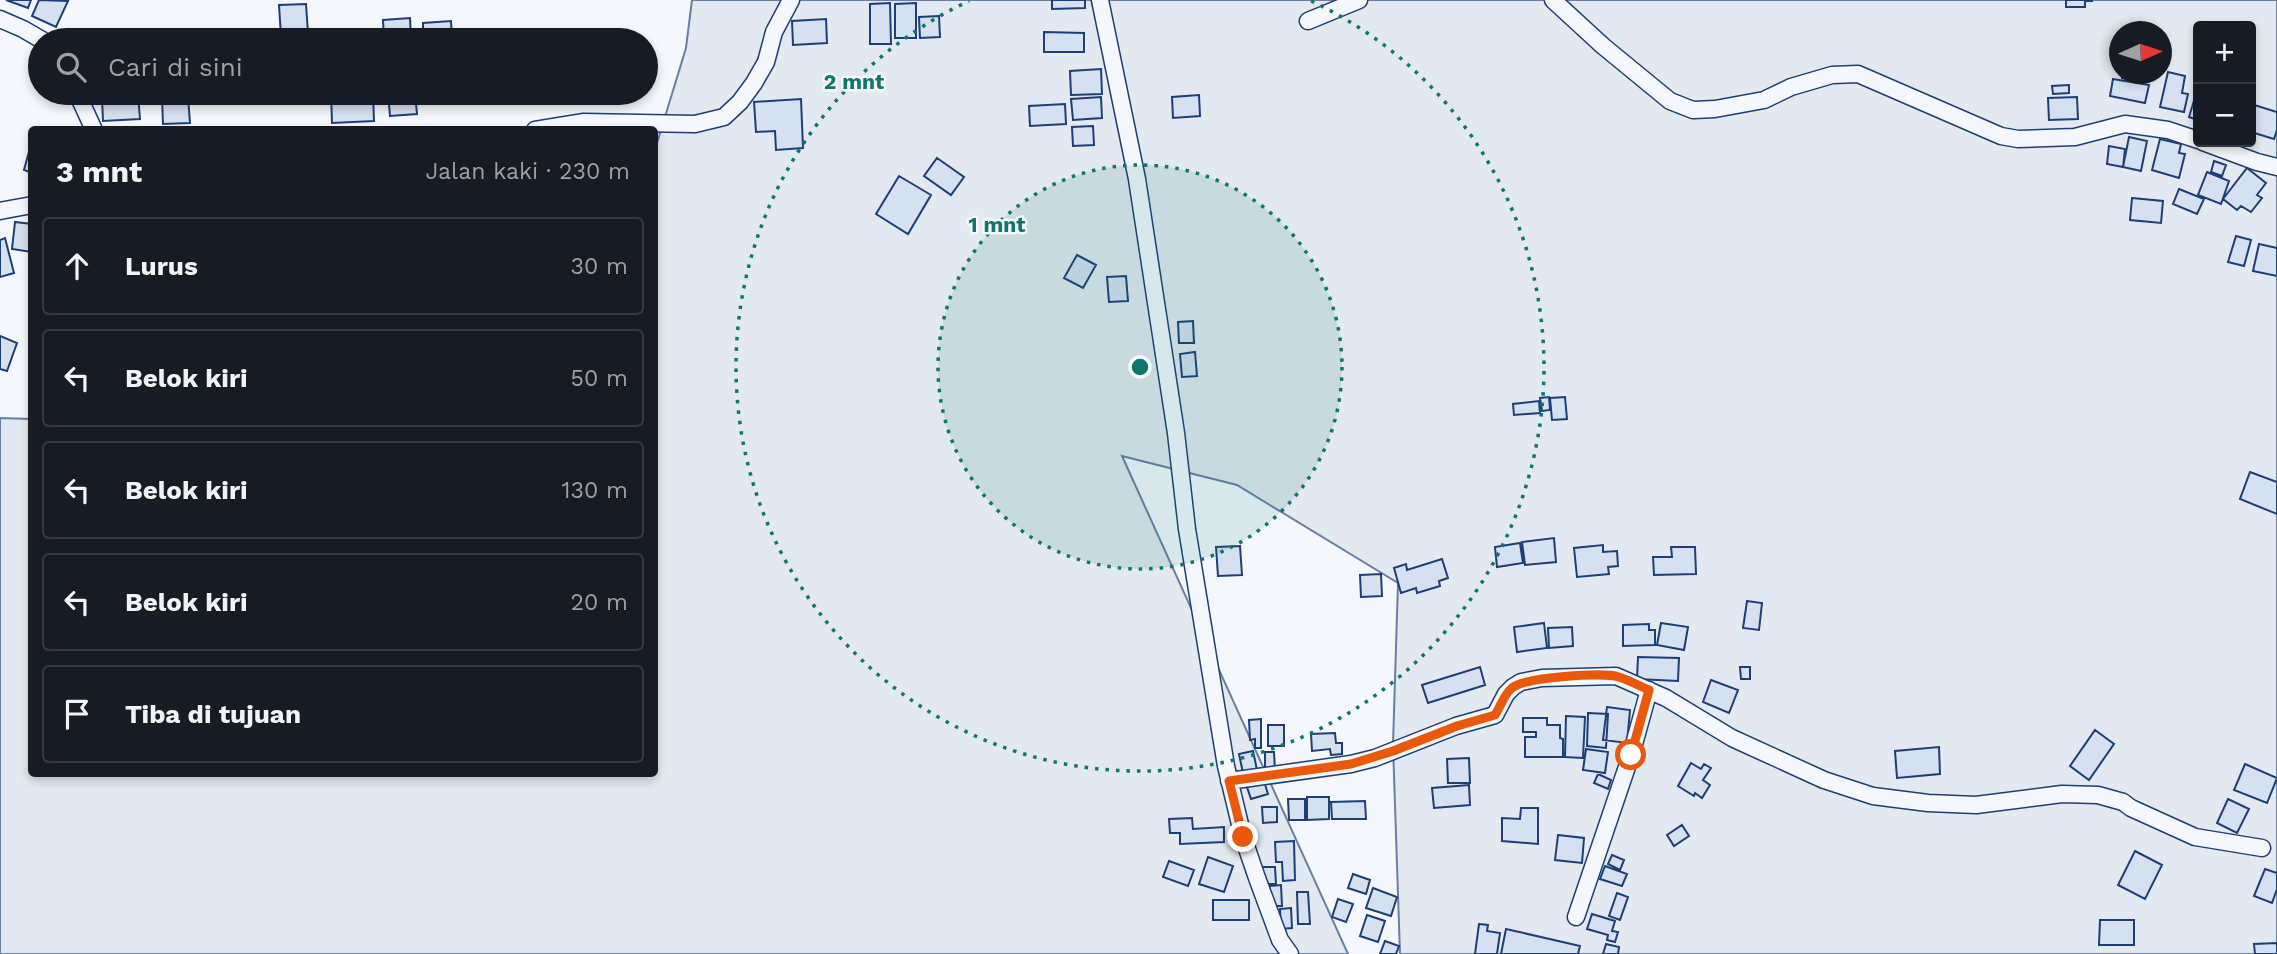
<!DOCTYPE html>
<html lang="id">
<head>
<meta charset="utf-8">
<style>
  :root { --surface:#171b24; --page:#20242c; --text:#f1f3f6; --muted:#9ea1a6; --line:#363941 }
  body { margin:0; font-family:"Work Sans",sans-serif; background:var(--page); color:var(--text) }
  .controls { position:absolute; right:21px; top:21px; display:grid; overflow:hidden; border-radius:7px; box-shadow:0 4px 10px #0003 }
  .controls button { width:63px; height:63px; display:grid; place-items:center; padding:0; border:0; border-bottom:2px solid var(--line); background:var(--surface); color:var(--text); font:35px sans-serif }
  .compass { position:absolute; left:2109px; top:21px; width:63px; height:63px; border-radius:50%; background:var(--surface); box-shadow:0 4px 10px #0003; rotate:87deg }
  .stop { position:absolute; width:21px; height:21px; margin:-16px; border:5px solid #ea580c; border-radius:50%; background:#fff }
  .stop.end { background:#ea580c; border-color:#fff; box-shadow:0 2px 7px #0008 }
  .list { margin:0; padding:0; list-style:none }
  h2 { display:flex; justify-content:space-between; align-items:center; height:91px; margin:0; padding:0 28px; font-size:30px }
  h2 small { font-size:23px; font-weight:400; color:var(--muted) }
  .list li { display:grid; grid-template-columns:46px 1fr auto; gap:21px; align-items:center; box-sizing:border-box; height:98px; margin:0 14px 14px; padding:0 14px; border:2px solid var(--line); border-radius:7px }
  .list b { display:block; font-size:26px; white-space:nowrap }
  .list em { font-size:23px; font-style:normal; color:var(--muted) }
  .icon { flex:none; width:38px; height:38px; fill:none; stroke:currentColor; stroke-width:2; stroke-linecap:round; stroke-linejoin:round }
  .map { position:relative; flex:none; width:2277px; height:954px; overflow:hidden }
  .search { position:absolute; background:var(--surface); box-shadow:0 4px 10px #0003; left:28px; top:28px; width:630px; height:77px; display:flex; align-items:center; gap:18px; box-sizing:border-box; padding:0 24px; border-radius:38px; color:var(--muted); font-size:26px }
  .panel { position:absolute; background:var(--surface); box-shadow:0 4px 10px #0003; left:28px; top:126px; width:630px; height:651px; border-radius:7px }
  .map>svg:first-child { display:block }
  .green { fill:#e3e9f0; stroke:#687fa3; stroke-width:2; fill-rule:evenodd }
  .building { fill:#d5e0f0; stroke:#1d3f73; stroke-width:2 }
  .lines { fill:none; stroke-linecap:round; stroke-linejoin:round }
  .street-casing { stroke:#1d3f73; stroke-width:19 }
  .street { stroke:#f4f7fb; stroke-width:16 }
  .route { stroke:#ea580c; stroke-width:9 }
  .ring { fill:none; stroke:#0f766e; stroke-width:3.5; stroke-dasharray:3.5 7 }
  .centre { fill:#0f766e; stroke:#f4f7fb; stroke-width:3.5 }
  .ring-label { font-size:21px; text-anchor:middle; font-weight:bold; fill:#0f766e; stroke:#f4f7fb; stroke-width:5; stroke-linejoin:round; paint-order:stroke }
</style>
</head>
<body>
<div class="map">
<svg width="2277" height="954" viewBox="0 0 2277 954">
  <rect width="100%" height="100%" fill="#f4f7fb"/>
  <path class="green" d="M692,0H2277V954H1400L1393,745L1398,583L1237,485L1122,456L1348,954H0V418L31,419L32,774H654V153L686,48ZM2198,26H2251V142H2198ZM2120,32H2162V74H2120Z"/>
  <path class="building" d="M6,0H31L28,8Z
    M39,0L68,1L56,27L32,16Z
    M1052,0H1085V8L1052,9Z
    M2066,0H2092V1H2085V7H2066Z
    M890,3L891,44H870V4Z
    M916,3V38H895V4Z
    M306,4L308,33L281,36L279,5Z
    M939,16L940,37L920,38L919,17Z
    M410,18L411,40H384L383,20Z
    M826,19L827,43L793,45L792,21Z
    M451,21L452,40H423V23Z
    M1044,32L1084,33V52H1044Z
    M558,35L559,40H522V37Z
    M1101,69L1102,94L1071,95L1070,71Z
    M2168,72L2185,76L2182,93L2188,94L2184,112L2160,107Z
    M2122,74H2147L2145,81L2122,78Z
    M2113,79L2149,85L2145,103L2110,96Z
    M2069,85V93L2053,94L2052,86Z
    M331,93H373L374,121L332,123Z
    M388,93H415L417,114L390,116Z
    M426,93H454L455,98L426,100Z
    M138,94L140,119L103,121L102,97Z
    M2196,94H2198V120L2189,117Z
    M1199,95L1200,116L1173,118L1172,97Z
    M188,97L190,123L163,124L162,98Z
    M1101,97L1102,118L1073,120L1071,99Z
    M2077,97L2078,119L2049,120L2048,98Z
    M801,99L803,148L776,150L775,131L756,132L754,102Z
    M1065,104L1066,124L1030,126L1029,106Z
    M2251,104L2277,112V130L2274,139L2251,132Z
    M1093,126L1094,145L1073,146L1072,127Z
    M2129,137L2147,141L2141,171L2123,167Z
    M2160,139L2181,144L2179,153L2185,154L2179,178L2152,170Z
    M2109,146L2125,149L2123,167L2107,164Z
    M30,148H32V173L24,170Z
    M937,158L964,177L951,195L924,176Z
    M2214,161L2226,165L2222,176L2211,172Z
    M2247,168L2266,183L2257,195L2262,198L2251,212L2241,206L2237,210L2223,199Z
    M2207,172L2229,181L2221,204L2198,195Z
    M899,176L931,195L908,234L876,214Z
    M2179,189L2204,199L2197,214L2173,204Z
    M2132,198L2163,201L2161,223L2130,220Z
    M15,222L32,224V252L12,249Z
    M2236,236L2251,240L2244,266L2228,262Z
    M5,238L14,273L0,277V240Z
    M2259,244L2277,248V276L2253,271Z
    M1077,255L1096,265L1083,288L1064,278Z
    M1126,276L1128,301L1109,302L1107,277Z
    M1193,321L1194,343H1179L1178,322Z
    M0,336L17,343L7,371L0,369Z
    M1195,352L1197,376L1182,377L1180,354Z
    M1549,397L1550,410L1542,411L1540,398Z
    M1565,397L1567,419L1552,420L1550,398Z
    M1539,401L1540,413L1514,415L1513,404Z
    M2250,472L2277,482V514L2240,499Z
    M1554,538L1556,562L1525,565L1522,542Z
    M1520,543L1523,563L1497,567L1495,547Z
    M1603,545V552L1617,551L1618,566L1608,567L1609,574L1577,577L1574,548Z
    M1240,546L1242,575L1218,576L1216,547Z
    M1671,547H1695L1696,574L1654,575L1653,557H1672Z
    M1442,559L1448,578L1439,581L1440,586L1417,593L1416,588L1401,593L1394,568L1406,564L1407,570Z
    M1381,574L1382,596L1361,597L1360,575Z
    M1747,601L1762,603L1759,630L1743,628Z
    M1544,623L1547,648L1517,652L1514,627Z
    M1661,623L1688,627L1684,650L1657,645Z
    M1649,624V630H1655V645L1623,646V625Z
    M1572,627L1573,646L1549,648L1548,628Z
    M1638,657L1679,658L1678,681L1637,679Z
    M1480,667L1485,685L1428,703L1422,685Z
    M1740,667H1750V679H1741Z
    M1711,680L1738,690L1729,713L1703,702Z
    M1607,707L1630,710L1627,743L1603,740Z
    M1588,713L1608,714L1606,748L1587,746Z
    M1566,716L1585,717L1583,758L1565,757Z
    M1523,718H1547V725H1560V738L1563,739V757H1525V737H1536V732H1523Z
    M1261,719V748H1255V739L1250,740L1249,720Z
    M1268,725H1284V746H1268Z
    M2095,730L2114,744L2089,780L2070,766Z
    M1335,733L1336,743H1342V754L1331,755L1330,749L1312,751L1311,734Z
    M1939,747L1940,774L1897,778L1895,751Z
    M1586,749L1608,752L1605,773L1583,770Z
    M1253,751L1257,770L1243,773L1239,754Z
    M1265,752H1274L1275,771H1265Z
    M1469,758L1470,783H1448L1447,759Z
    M1691,763L1701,769L1704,764L1711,768L1703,780L1710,785L1702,798L1695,793L1694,796L1678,786Z
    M2245,764L2277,778L2267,803L2234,790Z
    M1598,774L1611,780L1608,789L1594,783Z
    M1263,778L1268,794L1251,799L1246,784Z
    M1469,785L1470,805L1434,808L1432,788Z
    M1307,797H1329V819L1307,820Z
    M1288,799H1305V820H1289Z
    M2228,799L2249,809L2237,833L2217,823Z
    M1365,801L1366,819H1332L1331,802Z
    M1262,807H1277V822L1263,823Z
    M1521,808H1538V844L1502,841V818L1520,819Z
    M1192,818L1193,829L1224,827V842L1180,844V833H1170L1169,819Z
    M1682,825L1689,836L1674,846L1667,835Z
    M1558,835L1584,838L1582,863L1555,860Z
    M1294,841L1295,880L1283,881L1282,862H1276L1275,842Z
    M2135,851L2162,865L2145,899L2118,885Z
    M1612,855L1624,860L1620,870L1608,864Z
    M1208,857L1233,866L1224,892L1199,884Z
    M1169,861L1194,870L1188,886L1163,877Z
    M1605,866L1627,874L1622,886L1600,879Z
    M1262,867H1275L1276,884H1262Z
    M2265,869L2277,873V889L2272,903L2254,896Z
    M1353,874L1370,880L1366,894L1348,888Z
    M1281,885L1282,906H1270L1269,886Z
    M1373,888L1397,897L1391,916L1366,908Z
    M1297,892H1308L1310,924H1298Z
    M1617,893L1628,897L1620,920L1609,916Z
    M1338,899L1353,904L1346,922L1332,917Z
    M1213,900H1249V920H1213Z
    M1291,908L1292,928L1281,929L1280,909Z
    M1592,914L1615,921L1612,931L1618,932L1615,942L1607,940L1608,935L1587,929Z
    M1367,915L1385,921L1378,942L1360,936Z
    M2100,920H2134V945H2099Z
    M1479,924L1488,925L1487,931L1500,933L1497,954H1475Z
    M1506,929L1580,946L1578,954H1501Z
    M1385,941L1399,946L1396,954H1380Z
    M2277,943V954H2255L2254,944Z
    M1606,944L1619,947L1618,954H1603Z"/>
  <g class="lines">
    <defs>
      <path id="street" d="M1100,0L1137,179L1176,433L1187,529L1226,766L1243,837L1257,878L1280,940L1290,954
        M1553,0L1603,46L1670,101L1693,110L1715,109L1764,100L1791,87L1832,75L1858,74L2001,136L2018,139L2075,137L2125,124L2168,130L2198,140
        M0,19L23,29L42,40
        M1308,21L1359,0
        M77,93L94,130
        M535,130L584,122L695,124L724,117L740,102L754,83L766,62L774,32L791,0
        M2203,142L2257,162L2277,167
        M0,211L32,205
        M1229,781L1351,764L1375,758L1456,726L1495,715L1506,694L1513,687L1521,682L1542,678L1616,676L1666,698L1732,738L1824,780L1873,796L1928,803L1976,805L2062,794L2098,795L2123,802L2131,808L2195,837L2262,848
        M1576,917L1631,755L1649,690"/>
    </defs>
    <use href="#street" class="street-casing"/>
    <use href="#street" class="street"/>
  </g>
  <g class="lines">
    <path class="route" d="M1243,837L1229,781L1351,764L1393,751L1457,726L1495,715C1501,706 1504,694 1512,688C1525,677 1603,672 1619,677C1629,680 1639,686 1649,690L1631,755"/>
  </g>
  <circle cx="1140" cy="367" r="202" fill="#0f766e" fill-opacity=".12"/>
  <g class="ring">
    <circle cx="1140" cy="367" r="202"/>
    <path d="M1311 1A404 404 0 1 1 969 1"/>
  </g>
  <circle cx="1140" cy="367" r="10" class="centre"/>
  <g class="ring-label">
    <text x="854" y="89">2 mnt</text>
    <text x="997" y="232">1 mnt</text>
  </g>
</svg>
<div class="controls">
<button>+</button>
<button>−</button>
</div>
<svg class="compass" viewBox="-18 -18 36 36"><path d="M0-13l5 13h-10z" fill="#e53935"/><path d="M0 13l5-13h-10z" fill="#9ea1a6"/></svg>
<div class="stop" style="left:1631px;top:755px"></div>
<div class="stop end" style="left:1243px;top:837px"></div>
<div class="search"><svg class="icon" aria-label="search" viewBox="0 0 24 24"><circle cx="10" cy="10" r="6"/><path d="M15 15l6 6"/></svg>Cari di sini</div>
<section class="panel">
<h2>3 mnt<small>Jalan kaki · 230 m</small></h2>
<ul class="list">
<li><svg class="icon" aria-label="ahead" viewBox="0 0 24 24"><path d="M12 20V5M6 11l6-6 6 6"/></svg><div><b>Lurus</b></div><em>30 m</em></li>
<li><svg class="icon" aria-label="left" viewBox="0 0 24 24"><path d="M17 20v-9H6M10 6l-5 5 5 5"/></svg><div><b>Belok kiri</b></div><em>50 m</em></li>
<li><svg class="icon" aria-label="left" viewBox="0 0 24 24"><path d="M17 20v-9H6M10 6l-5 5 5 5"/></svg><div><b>Belok kiri</b></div><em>130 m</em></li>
<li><svg class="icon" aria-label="left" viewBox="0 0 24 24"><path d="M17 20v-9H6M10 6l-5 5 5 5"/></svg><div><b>Belok kiri</b></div><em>20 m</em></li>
<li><svg class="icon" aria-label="arrive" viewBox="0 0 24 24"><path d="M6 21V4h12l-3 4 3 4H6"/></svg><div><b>Tiba di tujuan</b></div></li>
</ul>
</section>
</div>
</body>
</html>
